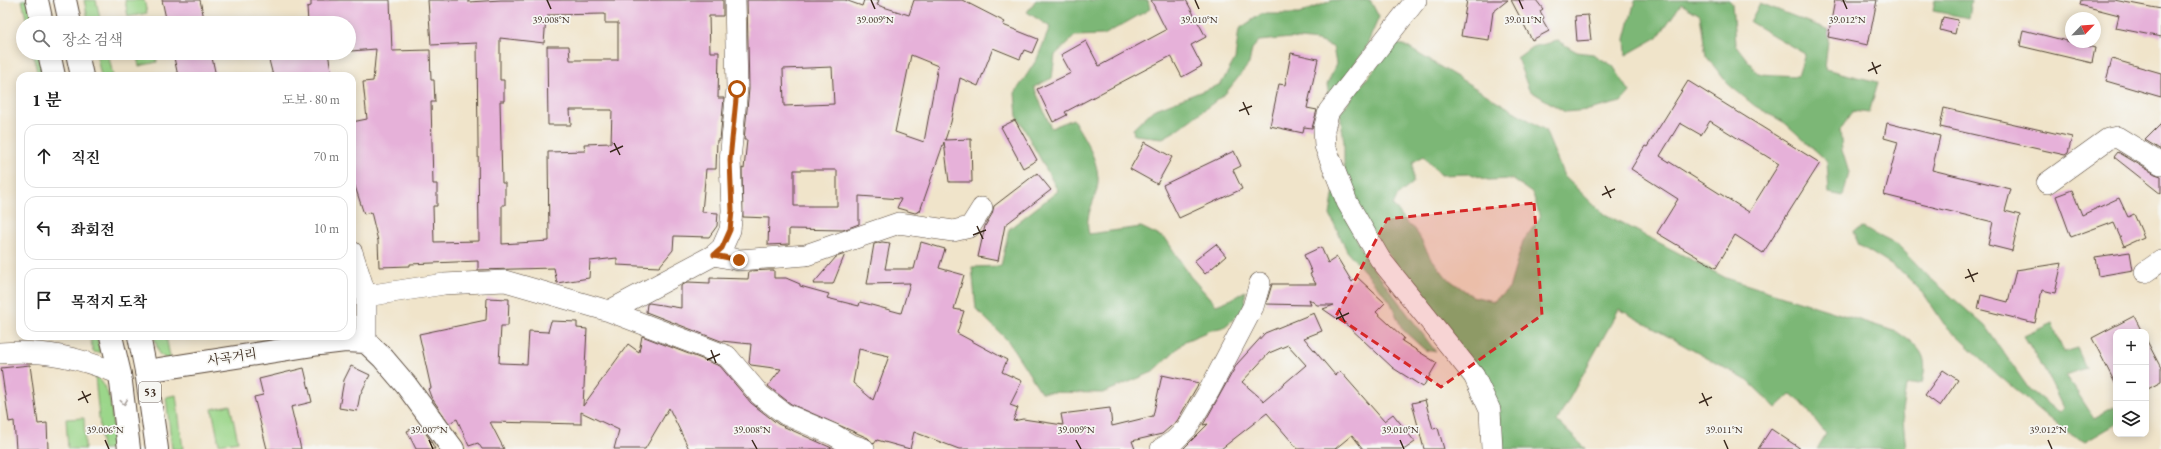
<!DOCTYPE html>
<html lang="ko">
<head>
<meta charset="utf-8">
<style>
  :root { --surface:#fff; --page:#f2f2f2; --text:#222; --muted:#767676; --line:#e0e0e0 }
  body { margin:0; font-family:"EB Garamond","Noto Serif KR",serif; background:var(--page); color:var(--text) }
  .controls { position:absolute; right:12px; bottom:12px; display:grid; overflow:hidden; border-radius:8px; box-shadow:0 2px 10px #0003 }
  .controls button { width:36px; height:36px; display:grid; place-items:center; padding:0; border:0; border-bottom:1px solid var(--line); background:var(--surface); color:var(--text); font:20px sans-serif }
  .compass { position:absolute; left:2065px; top:12px; width:36px; height:36px; border-radius:50%; background:var(--surface); box-shadow:0 2px 10px #0003; rotate:65deg }
  .stop { position:absolute; width:12px; height:12px; margin:-9px; border:3px solid #b45309; border-radius:50%; background:#fff }
  .stop.end { background:#b45309; border-color:#fff; box-shadow:0 1px 4px #0008 }
  .list { margin:0; padding:0; list-style:none }
  h2 { display:flex; justify-content:space-between; align-items:center; height:52px; margin:0; padding:0 16px; font-size:17px }
  h2 small { font-size:13px; font-weight:400; color:var(--muted) }
  .list li { display:grid; grid-template-columns:26px 1fr auto; gap:12px; align-items:center; box-sizing:border-box; height:64px; margin:0 8px 8px; padding:0 8px; border:1px solid var(--line); border-radius:12px }
  .list b { display:block; font-size:15px; white-space:nowrap }
  .list em { font-size:13px; font-style:normal; color:var(--muted) }
  .icon { flex:none; width:22px; height:22px; fill:none; stroke:currentColor; stroke-width:2; stroke-linecap:round; stroke-linejoin:round }
  .map { position:relative; flex:none; width:2161px; height:449px; overflow:hidden }
  .search { position:absolute; background:var(--surface); box-shadow:0 2px 10px #0003; left:16px; top:16px; width:340px; height:44px; display:flex; align-items:center; gap:10px; box-sizing:border-box; padding:0 14px; border-radius:22px; color:var(--muted); font-size:15px }
  .panel { position:absolute; background:var(--surface); box-shadow:0 2px 10px #0003; left:16px; top:72px; width:340px; height:268px; border-radius:12px }
  .map>svg:first-child { display:block }
  .green { fill:#9bd68a; stroke:#6b8054 }
  .forest { fill:#7cb776; stroke:#5c704a; fill-rule:evenodd }
  .building { fill:#e6b1d9; fill-rule:evenodd }
  .lines { fill:none; stroke-linecap:round; stroke-linejoin:round }
  .minor-casing { stroke:#564638; stroke-width:22 }
  .tertiary-casing { stroke:#564638; stroke-width:24 }
  .primary-casing { stroke:#564638; stroke-width:24 }
  .minor { stroke:#fff; stroke-width:21 }
  .tertiary { stroke:#fff; stroke-width:22 }
  .primary { stroke:#fff; stroke-width:22 }
  .oneway { stroke:#a79f9a }
  .route { stroke:#b45309; stroke-width:5 }
  .marked { fill:#d62828; fill-opacity:0.2; stroke:#d62828; stroke-width:3; stroke-dasharray:8 5; stroke-linejoin:round }
  .ticks { fill:none; stroke:#3b2a1e; stroke-width:1.5 }
  .labels { text-anchor:middle; dominant-baseline:central; stroke-width:3.5; stroke-linejoin:round; paint-order:stroke }
  .shield { fill:#f6f6f2; stroke:#73675e; stroke-width:1 }
  .shield-label { font-size:12px; font-weight:bold; fill:#3b2a1e }
  .street-label { font-size:13px; fill:#3b2a1e; stroke:#f6f6f2 }
  .ticks-label { font-size:10px; text-anchor:middle; fill:#3b2a1e; stroke:#f6f6f2; stroke-width:3.5; stroke-linejoin:round; paint-order:stroke }
</style>
</head>
<body>
<div class="map">
<svg width="2161" height="449" viewBox="0 0 2161 449">
  <rect width="100%" height="100%" fill="#f6f6f2"/>
  <filter id="ink" filterUnits="userSpaceOnUse"><feTurbulence type="fractalNoise" baseFrequency=".025" numOctaves="2"/><feDisplacementMap in="SourceGraphic" scale="8" xChannelSelector="R" yChannelSelector="G"/><feConvolveMatrix kernelMatrix="1 2 1 2 8 2 1 2 1" color-interpolation-filters="sRGB"/></filter>
  <filter id="wash" filterUnits="userSpaceOnUse"><feTurbulence type="fractalNoise" baseFrequency=".012" numOctaves="4" result="noise"/><feDisplacementMap in="SourceGraphic" scale="16" xChannelSelector="R" yChannelSelector="G"/><feGaussianBlur stdDeviation="0.9" result="paint"/><feColorMatrix in="noise" values="0 0 0 0 0 0 0 0 0 0 0 0 0 0 0 0 0 1.4 0 .05"/><feComposite in="paint" operator="in"/></filter>
  <g filter="url(#wash)">
    <rect width="100%" height="100%" fill="#f0e4ca"/>
    <path class="green" d="M22,0H28L34,23H27Z
      M84,0H96L101,23H89Z
      M125,0H144L147,13L128,17Z
      M33,53H40L45,76H38Z
      M96,53H108L113,76H101Z
      M136,53H156L157,62L139,66Z
      M90,336H97L100,353L93,352Z
      M154,336H166L171,362L159,354Z
      M95,376C115,388 112,428 114,449H102Z
      M176,395L183,449H172L166,397Z
      M230,405L238,441L219,444L212,409Z
      M84,418L85,449H68L66,419Z"/>
    <path class="forest" d="M1036,0H1148L1150,9L1104,35L1075,36L1055,55L1052,78L1034,87L1051,128L1073,119C1083,137 1097,156 1098,178C1099,198 1083,213 1089,234L1141,227L1166,239L1190,276L1216,305L1232,299L1245,291L1246,309L1224,327L1211,330L1185,341L1153,372L1103,393L1041,392L1008,341L976,309L972,267L1001,266L1009,229L1058,191L1017,116L1015,93L1037,59L1050,27L1027,12Z
      M1333,0H1370L1379,17L1364,52L1329,97L1327,85L1336,64L1333,47L1318,41L1291,38L1259,41L1252,49L1249,64L1225,94L1177,130L1163,138L1134,135L1133,129L1153,110L1221,84L1235,59L1239,29L1261,14H1299Z
      M1635,0H1729L1732,3L1735,44L1758,74L1798,76L1805,54L1750,22L1760,3L1829,30L1825,69L1878,82L1869,113L1853,111L1840,130L1842,150L1849,173L1843,196L1829,193L1827,161L1785,123L1755,106L1728,84L1706,56L1700,15L1681,4L1658,37L1626,55L1625,39Z
      M1935,0H1972L1969,18L1933,11Z
      M1558,41L1577,52L1593,54L1613,66L1630,92L1621,102L1589,110L1565,112L1529,90L1517,58L1532,47Z
      M1394,44L1404,45L1545,130L1564,176L1601,212L1726,278L1897,332C1919,347 1930,354 1922,383L1906,386L1902,411L1906,449H1817L1826,434L1802,403L1791,394L1776,408L1748,381L1619,309L1557,421L1586,449H1500L1498,412L1372,232L1350,194L1344,165V142L1340,113ZM1424,156L1441,175L1471,174L1488,180L1512,179L1533,194L1540,218L1523,241L1509,289L1494,301L1472,296L1447,278L1429,255L1415,229L1408,225L1393,205L1398,195L1413,183V162Z
      M1334,190L1365,257L1436,352L1425,350L1402,329L1390,301L1347,251L1330,215Z
      M1863,228L1899,246L1929,277L1985,326L2029,389L2059,413L2063,408L2046,373L2024,336L2052,323L2064,352L2077,348L2086,368L2066,375L2094,418L2114,407L2116,411V424L2085,442L2064,430L1998,375L1944,324L1924,294L1902,272L1859,245L1853,232Z"/>
    <g id="blocks">
      <path class="building" d="M162,0H200L205,23H167Z
        M311,0H390L392,51L430,50L431,80H434L435,102H431L433,184H437V206H433L434,242L479,241L477,43L431,45L428,0H468V2L501,0H723V16H709L710,52H719L718,98H724L720,140H717L716,169H706L702,212L718,213L717,226L709,237L674,236L673,250L659,267L617,265V258L590,261L589,278L557,283L554,268L478,270V261L410,264V266L379,267L378,241L371,212L364,214L352,177V122L367,119L363,82L373,81L376,49L351,51L349,23H308L307,7L311,6ZM605,14V23H618V60H570L569,46H547L548,125H571L570,110H612L611,143L584,144L585,151L548,152L549,241L502,244V205H505V183H502L500,101H504V80H500V38L544,43L546,18H548V15Z
        M747,0H845L862,6L864,0H879L877,5L909,15L914,0H962L1005,22L1003,25L1038,39L1032,53L1024,50L1020,59L993,48L978,86L960,78L951,122L945,140L971,139L972,182H949L944,142L920,211L915,213L897,208L901,199L859,196V224L843,230L789,229V244L768,245L769,218L743,217L742,168L744,169L747,140H744L749,89ZM911,55L938,66L924,142L895,132ZM832,67L834,104L784,106L783,69ZM794,170H837V206H794Z
        M1151,0H1186L1206,37L1191,45L1202,66L1182,77L1171,56L1065,112L1067,115L1053,122L1037,89L1071,73L1061,55L1086,41L1099,66L1166,30Z
        M1467,0H1508L1493,12L1489,40L1461,36Z
        M1511,0H1536L1543,9L1540,11L1544,18L1542,19L1549,31L1532,40Z
        M1835,0H1877L1868,45L1828,37Z
        M2081,0H2114L2161,9V37L2116,28L2119,15L2080,5Z
        M1588,15L1591,40L1577,41L1575,16Z
        M1943,17L1958,20L1955,34L1940,30Z
        M2023,30L2095,48L2092,63L2020,46Z
        M173,53H211L216,76H178Z
        M280,53H328L332,76H273L268,56Z
        M1291,53L1318,59L1307,108L1317,110L1312,128L1304,127L1303,133L1270,126L1279,84L1285,85Z
        M2112,59L2161,73V97L2106,81Z
        M1688,81L1820,163L1763,253L1735,235L1716,268L1657,233L1678,199L1631,169L1645,146L1647,147ZM1710,121L1779,164L1749,212L1660,156L1680,123L1701,135Z
        M1944,108L2072,137L2068,153L2065,155L1940,127Z
        M1015,120L1037,160L1023,168L1001,127Z
        M1887,123L1940,136L1932,170L2011,189L2005,211L2020,215L2012,251L1988,245L1993,222L1884,195L1898,142L1884,138Z
        M2161,124V150L2145,140Z
        M1145,142L1172,157L1157,184L1130,169Z
        M1234,151L1241,166L1233,170L1242,189L1179,218L1163,185Z
        M2118,152L2155,174L2161,176V194L2114,157Z
        M1037,173L1051,190L1005,225L998,261L978,257L985,226L992,214L994,206Z
        M2072,190L2082,215L2119,198L2128,217L2134,214L2144,237L2124,246L2114,223L2109,225V223L2071,237L2056,196Z
        M882,242L890,243L885,269H914L921,242L945,249L939,268L964,275L954,309L964,311L957,333L1007,360L1002,372L1022,381L1010,405L1018,408L1013,421L1023,419L1063,425L1061,414L1110,408L1112,426L1153,416L1162,375L1199,383L1177,421L1162,434L1132,441L1135,449H959L914,432L910,449L877,440L874,444L868,438L791,404L768,386L781,369L751,365L749,363L751,344L721,341L646,312L647,304L649,303L681,308V286L688,282L710,283V278L748,279L749,271L769,270H774V278H786L800,284V286L829,294L827,298L859,306L860,302L901,313L910,283L867,284L874,244ZM859,349L889,356L873,400L853,383Z
        M1216,244L1226,256L1205,274L1194,261Z
        M1321,247L1328,263L1337,257L1352,282L1357,277L1385,303L1376,312L1404,338L1402,341L1437,363L1423,387L1393,368L1348,326L1323,309L1334,305H1317L1309,299L1311,305L1266,304L1272,284H1316L1310,274L1312,273L1304,255Z
        M2130,252L2133,270L2098,276L2095,257Z
        M845,254L833,284H813L836,257Z
        M2062,263L2055,293L2042,290L2035,323L1978,309L1981,295L2008,302L2016,270Z
        M487,298L509,299L508,326H501L499,363L527,364L529,331L548,332L551,321L577,322V328L587,329L583,406L628,344L639,352L642,336L720,366L751,403L778,424L834,449H689L669,408L645,449H614L619,430L581,412V424L490,422L504,449H482L478,443L469,446L457,419L449,423L431,397L428,389L431,388L419,334L486,320Z
        M1314,313L1322,331L1304,338L1335,375L1340,371L1384,421L1393,414L1415,442L1405,449H1363L1352,435L1335,449H1298L1267,413L1221,449H1183L1208,424L1203,425L1237,364L1265,333ZM1288,345L1306,365L1264,401L1242,382L1269,353Z
        M2134,316L2142,332H2116V385L2092,338Z
        M2146,339L2161,368V382L2146,390Z
        M30,365L38,424L47,423L48,449H16L14,421L9,422L1,368Z
        M351,366L370,375L360,395L357,411L339,408L344,380Z
        M304,368L312,402L291,407L301,449H267L254,397L263,395L259,379Z
        M1943,370L1958,380L1940,406L1925,395Z
        M1425,400L1433,429L1438,428L1444,449H1424L1412,403Z
        M420,425L429,438L435,449H416L407,431Z
        M1771,429L1801,449H1758Z"/>
    </g>
  </g>
  <g filter="url(#ink)">
    <use href="#blocks" fill-opacity="0" stroke="#564638" stroke-width="1"/>
    <g class="lines">
      <defs>
        <path id="minor" d="M1416,0L1329,111L1324,129L1325,146L1347,202L1380,259L1474,376L1490,410L1492,449
          M2047,183L2108,139L2117,137L2161,164
          M352,252L366,296V342
          M714,255L739,260L806,255L899,223L953,231L970,227L982,208
          M2145,272L2161,261
          M366,296L444,284L505,281L609,311L727,356L760,395L785,414L834,435L849,444L864,449
          M609,311L714,255L722,248L730,230L732,211L730,160L737,89L735,0
          M0,353C46,350 77,357 120,374
          M1161,449L1174,441L1187,428L1209,391L1253,307L1260,283"/>
        <path id="tertiary" d="M146,371L320,344L345,341L366,342L383,358L406,385L453,449"/>
        <path id="primary" d="M37,0L42,23
          M65,0L70,23
          M49,53L54,76
          M77,53L82,76
          M111,336L120,374L129,449
          M139,336L146,371L157,449"/>
      </defs>
      <use href="#minor" class="minor-casing"/>
      <use href="#tertiary" class="tertiary-casing"/>
      <use href="#primary" class="primary-casing"/>
      <use href="#minor" class="minor"/>
      <use href="#tertiary" class="tertiary"/>
      <use href="#primary" class="primary"/>
    </g>
    <defs><path id="oneway-chevron" d="M-2-3.5L2.5 0L-2 3.5" fill="none" stroke-width="1.6" stroke-linecap="round" stroke-linejoin="round"/></defs>
    <use class="oneway" href="#oneway-chevron" transform="translate(124 402) rotate(82)"/>
  </g>
  <g class="lines" filter="url(#ink)">
    <path class="route" d="M737,89L730,160L732,211L730,230L722,248L714,255L739,260"/>
  </g>
  <path class="marked" d="M1534,203L1542,315L1441,387L1336,316L1387,219Z"/>
  <path class="ticks" d="M547,0L551,9M871,0L875,9M1195,0L1199,9M1519,0L1523,9M1843,0L1847,9M1872,62L1877,74M1868,71L1881,65M1243,102L1249,115M1239,111L1252,106M614,143L620,155M610,152L623,146M1605,186L1611,198M1602,195L1615,189M977,226L983,239M973,235L986,230M1968,269L1974,282M1965,278L1978,273M1339,310L1345,322M1336,319L1349,313M711,350L716,363M707,360L720,354M82,391L88,403M1702,393L1708,406M78,400L91,394M1699,403L1712,397M105,440L109,449M429,440L433,449M752,440L757,449M1076,440L1081,449M1400,440L1404,449M1724,440L1728,449M2048,440L2052,449"/>
  <g class="labels">
    <rect class="shield" x="139" y="382" width="22" height="20" rx="3"/>
    <g class="shield-label">
      <text x="150" y="392">53</text>
    </g>
    <g class="street-label">
      <text transform="translate(232 357) rotate(-9)">사곡거리</text>
    </g>
  </g>
  <g class="ticks-label">
    <text x="551" y="23">39.008°N</text>
    <text x="875" y="23">39.009°N</text>
    <text x="1199" y="23">39.010°N</text>
    <text x="1523" y="23">39.011°N</text>
    <text x="1847" y="23">39.012°N</text>
    <text x="105" y="433">39.006°N</text>
    <text x="429" y="433">39.007°N</text>
    <text x="752" y="433">39.008°N</text>
    <text x="1076" y="433">39.009°N</text>
    <text x="1400" y="433">39.010°N</text>
    <text x="1724" y="433">39.011°N</text>
    <text x="2048" y="433">39.012°N</text>
  </g>
</svg>
<div class="controls">
<button>+</button>
<button>−</button>
<button><svg class="icon" aria-label="layers" viewBox="0 0 24 24"><path d="M12 4l9 5-9 5-9-5zM3 14l9 5 9-5"/></svg></button>
</div>
<svg class="compass" viewBox="-18 -18 36 36"><path d="M0-13l5 13h-10z" fill="#e53935"/><path d="M0 13l5-13h-10z" fill="#767676"/></svg>
<div class="stop" style="left:737px;top:89px"></div>
<div class="stop end" style="left:739px;top:260px"></div>
<div class="search"><svg class="icon" aria-label="search" viewBox="0 0 24 24"><circle cx="10" cy="10" r="6"/><path d="M15 15l6 6"/></svg>장소 검색</div>
<section class="panel">
<h2>1 분<small>도보 · 80 m</small></h2>
<ul class="list">
<li><svg class="icon" aria-label="ahead" viewBox="0 0 24 24"><path d="M12 20V5M6 11l6-6 6 6"/></svg><div><b>직진</b></div><em>70 m</em></li>
<li><svg class="icon" aria-label="left" viewBox="0 0 24 24"><path d="M17 20v-9H6M10 6l-5 5 5 5"/></svg><div><b>좌회전</b></div><em>10 m</em></li>
<li><svg class="icon" aria-label="arrive" viewBox="0 0 24 24"><path d="M6 21V4h12l-3 4 3 4H6"/></svg><div><b>목적지 도착</b></div></li>
</ul>
</section>
</div>
</body>
</html>
